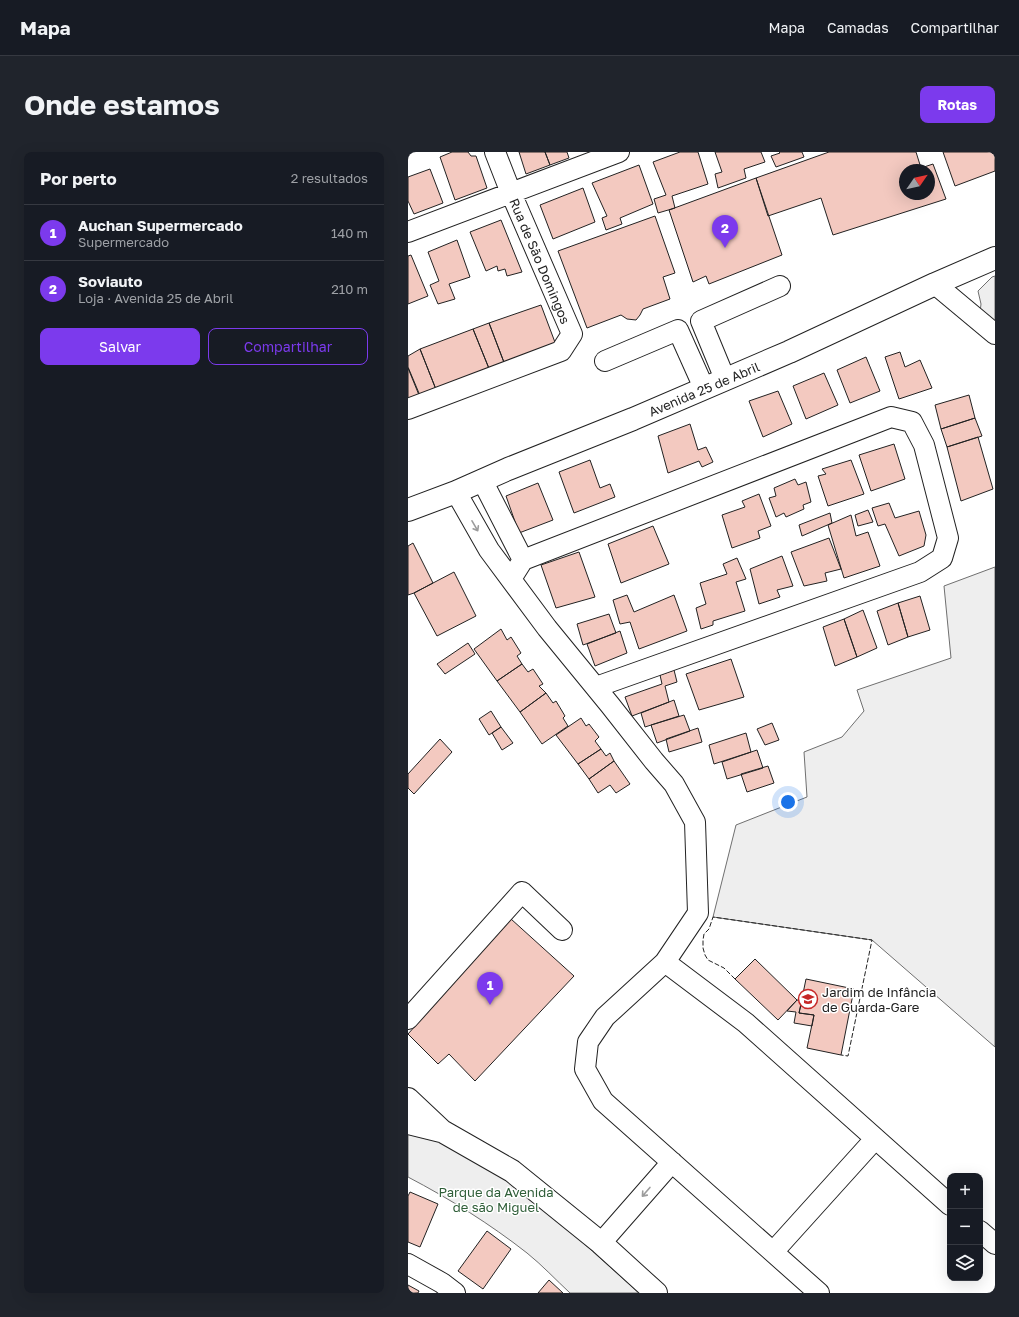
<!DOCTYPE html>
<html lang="pt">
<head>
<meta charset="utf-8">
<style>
  :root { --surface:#171b24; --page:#20242c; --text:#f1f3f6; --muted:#9ea1a6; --line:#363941; --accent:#7c3aed }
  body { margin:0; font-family:"Golos Text",sans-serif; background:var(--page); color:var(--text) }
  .controls { position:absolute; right:12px; bottom:12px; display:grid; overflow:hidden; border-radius:8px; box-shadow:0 4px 16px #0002 }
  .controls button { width:36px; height:36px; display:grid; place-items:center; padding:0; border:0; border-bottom:1px solid var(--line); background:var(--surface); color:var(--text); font:20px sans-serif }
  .compass { position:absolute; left:491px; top:12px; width:36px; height:36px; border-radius:50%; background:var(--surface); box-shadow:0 4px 16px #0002; rotate:56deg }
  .you { position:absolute; left:380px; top:650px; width:14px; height:14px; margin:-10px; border:3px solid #fff; border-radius:50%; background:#1a73e8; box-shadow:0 0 0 6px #1a73e833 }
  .badge { display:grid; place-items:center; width:26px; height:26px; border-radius:50%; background:var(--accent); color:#fff; font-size:13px; font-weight:700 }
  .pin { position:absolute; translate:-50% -33px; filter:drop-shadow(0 1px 2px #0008) }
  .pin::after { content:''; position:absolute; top:21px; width:14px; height:12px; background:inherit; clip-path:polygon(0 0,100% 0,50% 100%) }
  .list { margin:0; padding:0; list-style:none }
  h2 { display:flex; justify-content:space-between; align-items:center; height:52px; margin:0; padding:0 16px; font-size:17px }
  h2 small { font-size:13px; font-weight:400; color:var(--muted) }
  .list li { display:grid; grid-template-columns:26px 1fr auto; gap:12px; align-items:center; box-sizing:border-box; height:56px; padding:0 16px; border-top:1px solid var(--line) }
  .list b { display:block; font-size:15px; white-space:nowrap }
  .list p { margin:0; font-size:13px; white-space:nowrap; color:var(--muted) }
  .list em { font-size:13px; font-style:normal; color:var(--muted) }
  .actions { display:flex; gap:8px; padding:12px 16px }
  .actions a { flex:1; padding:9px 0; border:1px solid var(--accent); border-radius:8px; text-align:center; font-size:14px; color:var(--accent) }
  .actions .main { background:var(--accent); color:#fff }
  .icon { flex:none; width:22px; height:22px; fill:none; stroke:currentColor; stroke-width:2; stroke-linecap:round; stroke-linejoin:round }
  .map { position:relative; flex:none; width:587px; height:1141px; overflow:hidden; border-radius:8px }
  header { display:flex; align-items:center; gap:24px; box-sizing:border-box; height:56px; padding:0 20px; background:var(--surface); border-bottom:1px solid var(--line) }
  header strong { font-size:19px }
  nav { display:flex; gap:22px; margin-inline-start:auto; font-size:14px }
  .intro { display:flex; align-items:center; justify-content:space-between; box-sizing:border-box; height:96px; padding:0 24px }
  h1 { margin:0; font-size:28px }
  .button { padding:10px 18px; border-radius:8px; background:var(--accent); color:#fff; font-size:14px; font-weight:700 }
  main { display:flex; gap:24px; padding:0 24px }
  aside { flex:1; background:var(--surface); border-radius:8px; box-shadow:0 4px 16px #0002 }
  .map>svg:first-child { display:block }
  .green { fill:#eee; stroke:#6f6f6f }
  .building { fill:#f3c9c0; stroke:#222; fill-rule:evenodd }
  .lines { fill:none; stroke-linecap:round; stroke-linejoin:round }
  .minor-casing { stroke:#222; stroke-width:22 }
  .major-casing { stroke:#222; stroke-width:24 }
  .highway-casing { stroke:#222; stroke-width:24 }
  .minor { stroke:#fff; stroke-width:20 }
  .major { stroke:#fff; stroke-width:22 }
  .highway { stroke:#fff; stroke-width:22 }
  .fence { stroke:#222; stroke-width:1; stroke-dasharray:5 2; stroke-linecap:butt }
  .oneway { stroke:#9c9c9c }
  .labels { text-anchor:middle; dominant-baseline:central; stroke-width:3; stroke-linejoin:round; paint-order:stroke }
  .street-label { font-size:13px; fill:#222; stroke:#fff }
  .poi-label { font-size:13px; fill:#222; stroke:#fff; text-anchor:start }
  .park-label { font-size:13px; fill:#2f5e38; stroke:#fff }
</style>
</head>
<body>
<header>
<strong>Mapa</strong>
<nav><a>Mapa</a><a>Camadas</a><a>Compartilhar</a></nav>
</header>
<div class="intro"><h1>Onde estamos</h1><a class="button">Rotas</a></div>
<main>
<aside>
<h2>Por perto<small>2 resultados</small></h2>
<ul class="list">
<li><span class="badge">1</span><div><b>Auchan Supermercado</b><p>Supermercado</p></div><em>140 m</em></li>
<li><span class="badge">2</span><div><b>Soviauto</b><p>Loja · Avenida 25 de Abril</p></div><em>210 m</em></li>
</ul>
<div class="actions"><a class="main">Salvar</a><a>Compartilhar</a></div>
</aside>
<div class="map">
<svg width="587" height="1141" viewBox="0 0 587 1141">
  <rect width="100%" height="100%" fill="#fff"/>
  <path class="green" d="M587,124V181L571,169L573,152L570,139L584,125Z
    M587,415V895L464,788L305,765L328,673L399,645L396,600L434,585L456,559L449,538L543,506L536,434Z
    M0,980L20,983L103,1026L231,1141H162C148,1128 134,1113 119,1101C82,1072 42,1047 0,1025Z"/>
  <path class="building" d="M44,0H60L63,4H68L79,36L47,48L32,5Z
    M111,0H137L142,13L118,22Z
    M137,0H159L161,6L142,13Z
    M272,0H290L300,32L264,44L267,56L250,61L246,47L258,43L245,10Z
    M307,0H353L357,10L336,17L338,26L310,36L307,22L314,20Z
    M371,0H394L396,5L368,15L363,4L372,1Z
    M421,0H508L513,16L525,12L538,47L425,83L413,46L360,64L348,26ZM497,18H521V42H497Z
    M535,0H587V19L547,34Z
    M231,13L245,52L212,66L214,72L198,78L194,66L199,64L184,31Z
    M22,17L35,51L6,62L0,49V25Z
    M348,26L374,103L301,132L298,124L285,130L261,58Z
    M175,36L187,70L145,87L132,53Z
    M247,64L267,121L255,125L262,147L235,157L232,163L228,168L219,167L213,163L179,176L150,99Z
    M93,68L114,120L99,124L97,117L90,119L89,114L78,119L62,80Z
    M49,88L62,125L41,132L47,147L30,152L22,133L31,129L20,100Z
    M3,103L20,144L0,152V104Z
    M133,153L148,193L97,213L81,171Z
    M81,171L97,213L82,219L65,177Z
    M65,177L82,219L29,240L12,197Z
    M12,197L29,240L13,246L0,215V204Z
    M492,200L497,215L512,208L524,236L491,247L477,205Z
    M458,205L472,239L442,251L429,218Z
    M0,216L13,248L0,252Z
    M416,221L430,253L398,267L385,234Z
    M370,239L384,272L355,285L341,249Z
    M561,243L567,266L533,277L527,253Z
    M567,266L574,284L539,295L533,277Z
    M282,272L290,298L298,295L305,310L294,315L291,309L260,321L250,284Z
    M570,285L585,337L553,349L539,295Z
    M486,292L497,327L463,339L451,303Z
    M182,308L192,336L202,332L207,345L166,361L151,320Z
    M443,308L456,342L420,354L410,324L418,322L414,317Z
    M387,327L390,333L398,330L403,350L395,353L396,357L378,365L376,361L368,365L361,346L368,344L366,336Z
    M130,331L145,368L111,381L98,344Z
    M351,342L363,374L350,379L352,386L324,396L314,363L337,355L334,349Z
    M481,351L487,366L511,359L518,383L516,394L491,404L477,372L470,374L464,356Z
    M460,358L465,370L450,374L447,363Z
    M422,361L424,371L394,384L391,373Z
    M443,363L448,384L460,380L472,414L436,426L420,373Z
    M245,374L261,412L213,431L200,392Z
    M421,386L433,417L417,421L419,429L396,434L383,400Z
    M5,391L25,431L6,441L0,443V394Z
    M171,400L187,445L148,456L133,413Z
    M374,404L385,434L369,438L372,445L351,452L342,417Z
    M329,406L338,427L328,430L337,459L305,469V473L293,477L288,456L298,452L292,431L319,422L315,412Z
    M46,420L68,464L29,484L6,441Z
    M219,443L226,460L266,443L279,479L231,497L222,470L212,472L205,448Z
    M512,444L522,478L500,485L490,451Z
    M490,451L500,485L480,493L469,459Z
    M455,458L469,496L449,505L436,467Z
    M201,462L208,481L175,493L169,472Z
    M436,467L449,505L427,514L415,475Z
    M93,477L99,488L103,485L113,501L109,504L114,512L89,529L66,497Z
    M212,479L219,501L187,514L179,492Z
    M60,491L67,502L37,522L29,512Z
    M323,507L336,545L291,558L278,522Z
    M114,512L120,520L125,517L135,532L131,534L138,541L112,560L89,529Z
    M266,518L269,530L257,534L261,550L224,564L217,545L254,532L252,523Z
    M138,541L145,551L148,549L157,564L155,566L160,574L134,592L112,560Z
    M266,548L271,564L237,575L233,561Z
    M83,559L93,575L81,583L71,567Z
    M276,563L282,579L249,591L243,573Z
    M173,566L178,574L181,572L191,585L187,589L193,597L170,612L148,583Z
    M364,571L371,588L357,593L349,577Z
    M93,575L105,591L94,598L84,581Z
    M290,576L294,590L261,600L258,587Z
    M338,581L343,600L306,612L301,593Z
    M32,587L44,600L6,642L0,636V622Z
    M193,597L198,604L202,601L206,609L181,627L170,612Z
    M349,598L355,616L319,627L314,610Z
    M206,609L222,632L208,641L202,633L190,641L181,627Z
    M360,614L366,631L339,640L333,622Z
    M103,767L166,824L67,929L41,902L30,912L0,882Z
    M347,807L389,848L370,868L327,827Z
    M398,827L446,837L433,903L399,896L406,863L391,861Z
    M389,848L394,849L391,861L406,863L404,874L386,871L388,860L379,859Z
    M2,1040L30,1052L12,1095L0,1090V1044Z
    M79,1079L103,1097L75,1137L50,1119Z
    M141,1128L155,1141H130Z
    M0,1133L11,1139L10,1141H0Z"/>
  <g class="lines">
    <defs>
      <path id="minor" d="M0,80L211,0
        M527,132L587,182
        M197,209L270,178L296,236
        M317,227L293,169L372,134
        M0,257L153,199L164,182L103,41L87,0
        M74,328L115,408
        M48,340L81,398L139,476L202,553L246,609L266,632L287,670L290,761L257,810L197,865L180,890L177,917L195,949L411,1141
        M103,427L115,408L483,265L504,270L516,293L540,386L534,406L512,420L188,535
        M257,810L338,871L542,1053
        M0,867L114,740L154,778
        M572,1079L587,1092
        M193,1091L264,1010
        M365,1100L467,987
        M0,1112L34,1131L47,1141"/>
      <path id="major" d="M0,947L34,979L104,1019L193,1091L248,1141
        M0,971L33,979"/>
      <path id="highway" d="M0,358L48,340L100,317L225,267L381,200L527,132L587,106"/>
    </defs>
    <use href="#minor" class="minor-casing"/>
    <use href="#major" class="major-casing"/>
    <use href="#highway" class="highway-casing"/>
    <use href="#minor" class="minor"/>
    <use href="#major" class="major"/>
    <use href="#highway" class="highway"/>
    <path class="fence" d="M327,827L316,816L300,808L297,803L295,796V788L296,782L301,777L305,765L464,788L440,904L433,903"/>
  </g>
  <defs><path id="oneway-shaft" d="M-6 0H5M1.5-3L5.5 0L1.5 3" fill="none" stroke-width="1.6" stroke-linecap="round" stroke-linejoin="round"/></defs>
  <g class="oneway">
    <use href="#oneway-shaft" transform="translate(67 374) rotate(60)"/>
    <use href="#oneway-shaft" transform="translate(238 1040) rotate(131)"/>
  </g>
  <defs>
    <symbol id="school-ring" viewBox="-11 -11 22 22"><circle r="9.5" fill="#fff" stroke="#c62828" stroke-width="1.5"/><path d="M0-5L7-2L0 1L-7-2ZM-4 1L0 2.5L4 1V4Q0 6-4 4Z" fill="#c62828"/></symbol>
  </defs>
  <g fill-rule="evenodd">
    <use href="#school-ring" x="389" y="836" width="22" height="22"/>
  </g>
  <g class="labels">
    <g class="street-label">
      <text transform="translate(132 109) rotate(67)">Rua de São Domingos</text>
      <text transform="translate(296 237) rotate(-23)">Avenida 25 de Abril</text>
    </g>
    <g class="poi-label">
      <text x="414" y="840">Jardim de Infância<tspan x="414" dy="15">de Guarda-Gare</tspan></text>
    </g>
    <g class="park-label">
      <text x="88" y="1040">Parque da Avenida<tspan x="88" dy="15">de são Miguel</tspan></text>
    </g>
  </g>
</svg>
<div class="controls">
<button>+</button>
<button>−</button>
<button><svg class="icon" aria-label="layers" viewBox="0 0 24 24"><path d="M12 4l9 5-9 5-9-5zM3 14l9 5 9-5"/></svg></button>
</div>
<svg class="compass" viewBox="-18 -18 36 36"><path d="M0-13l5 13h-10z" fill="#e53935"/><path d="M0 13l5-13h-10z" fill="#9ea1a6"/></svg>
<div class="you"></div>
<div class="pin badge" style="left:82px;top:853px">1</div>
<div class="pin badge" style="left:317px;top:96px">2</div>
</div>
</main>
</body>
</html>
